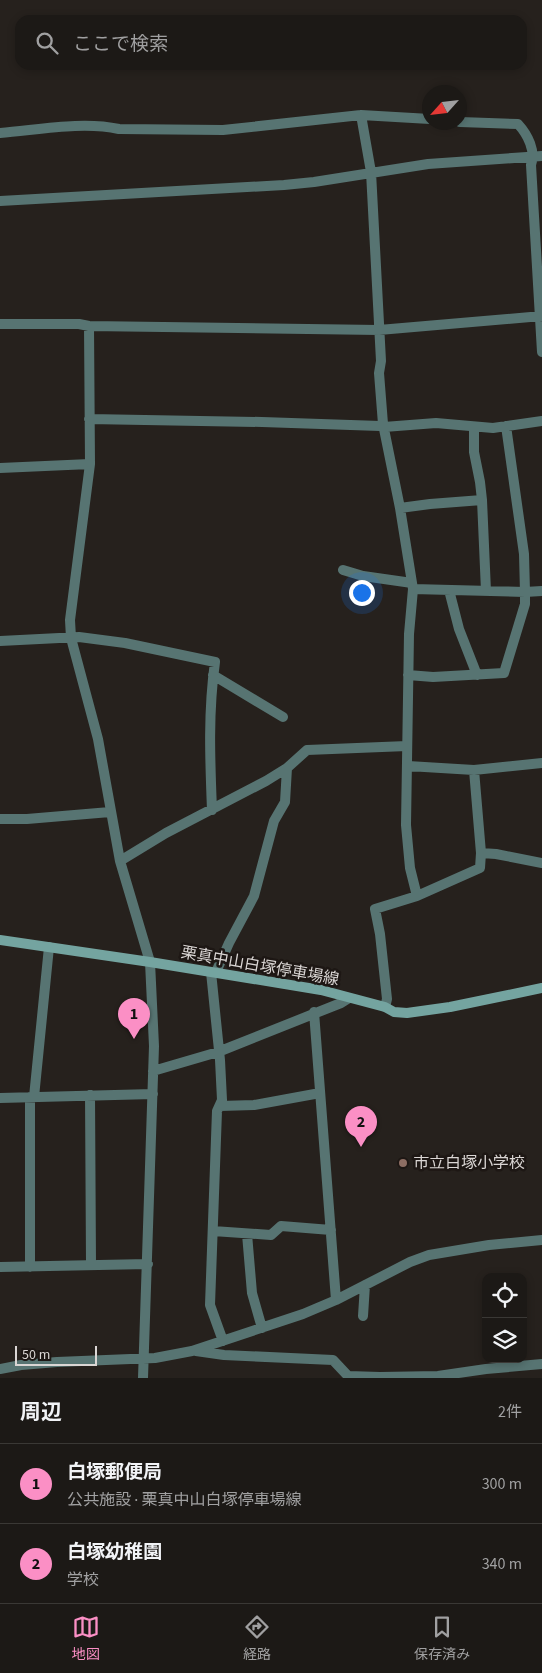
<!DOCTYPE html>
<html lang="ja">
<head>
<meta charset="utf-8">
<style>
  :root { --surface:#1c1916; --page:#25221f; --text:#f1f3f6; --muted:#a0a0a1; --line:#3a3835; --accent:#fb8fc5 }
  body { margin:0; font-family:"Source Sans 3","Noto Sans JP",sans-serif; background:var(--page); color:var(--text) }
  .controls { position:absolute; right:15px; bottom:15px; display:grid; overflow:hidden; border-radius:10px; box-shadow:0 2px 8px #0003 }
  .controls button { width:45px; height:45px; display:grid; place-items:center; padding:0; border:0; border-bottom:1px solid var(--line); background:var(--surface); color:var(--text); font:25px sans-serif }
  .compass { position:absolute; left:422px; top:85px; width:45px; height:45px; border-radius:50%; background:var(--surface); box-shadow:0 2px 8px #0003; rotate:243deg }
  .scale { position:absolute; left:15px; bottom:12px; width:82px; box-sizing:border-box; padding-left:5px; border:2px solid #dad6d4; border-top:0; font-size:14px; line-height:18px; white-space:nowrap; color:#dad6d4; -webkit-text-stroke:4px #1d1714; paint-order:stroke }
  .you { position:absolute; left:361px; top:592px; width:18px; height:18px; margin:-12px; border:4px solid #fff; border-radius:50%; background:#1a73e8; box-shadow:0 0 0 8px #1a73e833 }
  .badge { display:grid; place-items:center; width:32px; height:32px; border-radius:50%; background:var(--accent); color:#111; font-size:16px; font-weight:700 }
  .pin { position:absolute; translate:-50% -41px; filter:drop-shadow(0 1px 2px #0008) }
  .pin::after { content:''; position:absolute; top:26px; width:18px; height:15px; background:inherit; clip-path:polygon(0 0,100% 0,50% 100%) }
  .list { margin:0; padding:0; list-style:none }
  h2 { display:flex; justify-content:space-between; align-items:center; height:65px; margin:0; padding:0 20px; font-size:21px }
  h2 small { font-size:16px; font-weight:400; color:var(--muted) }
  .list li { display:grid; grid-template-columns:32px 1fr auto; gap:15px; align-items:center; box-sizing:border-box; height:80px; padding:0 20px; border-top:1px solid var(--line) }
  .list b { display:block; font-size:19px; white-space:nowrap }
  .list p { margin:0; font-size:16px; white-space:nowrap; color:var(--muted) }
  .list em { font-size:16px; font-style:normal; color:var(--muted) }
  .icon { flex:none; width:28px; height:28px; fill:none; stroke:currentColor; stroke-width:2; stroke-linecap:round; stroke-linejoin:round }
  .map { position:relative; flex:none; width:542px; height:1378px; overflow:hidden }
  .search { position:absolute; background:var(--surface); box-shadow:0 2px 8px #0003; left:15px; right:15px; top:15px; height:55px; display:flex; align-items:center; gap:12px; box-sizing:border-box; padding:0 18px; border-radius:15px; color:var(--muted); font-size:19px }
  .sheet { height:225px; background:var(--surface) }
  nav { display:flex; justify-content:space-around; align-items:center; box-sizing:border-box; height:70px; border-top:1px solid var(--line); background:var(--surface); font-size:14px; color:var(--muted) }
  nav a { display:grid; justify-items:center; gap:2px }
  nav .on { color:var(--accent) }
  .map>svg:first-child { display:block }
  .lines { fill:none; stroke-linecap:round; stroke-linejoin:round }
  .minor { stroke:#577472; stroke-width:10 }
  .secondary { stroke:#74a4a0; stroke-width:10 }
  .education-dot { fill:#8d6e63; stroke:#1d1714; stroke-width:2 }
  .labels { text-anchor:middle; dominant-baseline:central; stroke-width:5; stroke-linejoin:round; paint-order:stroke }
  .street-label { font-size:16px; fill:#dad6d4; stroke:#1d1714 }
  .poi-label { font-size:16px; fill:#dad6d4; stroke:#1d1714; text-anchor:start }
</style>
</head>
<body>
<div class="map">
<svg width="542" height="1378" viewBox="0 0 542 1378">
  <rect width="100%" height="100%" fill="#26211d"/>
  <g class="lines">
    <path class="minor" d="M361,115L371,172L381,361L379,373L383,424L400,508L413,589L409,634L406,825L410,868L417,896
      M460,122L518,124C528,135 536,151 531,165L542,352
      M0,133C38,130 82,121 119,129L223,130L361,115L430,119
      M0,201L284,185L314,182L428,164L542,156
      M0,324H79L89,326L379,330L542,316
      M89,326L90,464L70,620L71,638L98,739L120,861L150,962L154,1046L143,1378
      M89,419L262,422L380,426L383,424
      M384,427L436,423L493,428L542,421
      M474,427V452L480,482L482,500L486,591
      M0,468L90,464
      M400,508L430,504L482,500
      M343,570L363,576L412,583
      M413,589L525,592L524,554L506,426
      M449,590L459,629L477,675
      M0,641L79,637L125,643L215,662C208,712 210,760 212,810
      M213,675L283,717
      M408,675L433,677L504,673L525,604V592L542,591
      M408,766L474,770L542,763
      M0,819H27L110,812
      M481,853L496,854L542,863
      M120,861L166,833L266,781L287,768L307,750L407,746
      M211,972L220,1060L222,1100L217,1111L210,1305L223,1341
      M216,972L229,943L254,896L274,821L285,802L287,768
      M385,1007L387,999L380,934L375,909L417,896L480,868L481,853L474,770
      M314,1012L336,1300
      M153,1071L218,1052L341,1003L349,998
      M90,1095L91,1264
      M34,1097L49,947
      M0,1098L153,1094
      M220,1106L254,1105L320,1093
      M213,1231L271,1235L281,1226L331,1230
      M247,1234L252,1293L262,1328
      M0,1267L148,1264
      M30,1267V1097
      M363,1316L365,1285
      M196,1351L224,1355L333,1360L348,1376L380,1377L438,1376L486,1369L542,1364
      M0,1369L21,1365L57,1362L155,1358L192,1351L303,1314L336,1300L410,1262L429,1255L489,1245L542,1240"/>
    <path class="secondary" d="M0,940L150,962L321,990L385,1007L394,1012L407,1013L450,1007L542,988"/>
  </g>
  <circle class="education-dot" cx="403" cy="1163" r="5"/>
  <g class="labels">
    <g class="street-label">
      <text transform="translate(260 966) rotate(10)">栗真中山白塚停車場線</text>
    </g>
    <g class="poi-label">
      <text x="413" y="1163">市立白塚小学校</text>
    </g>
  </g>
</svg>
<div class="controls">
<button><svg class="icon" aria-label="locate" viewBox="0 0 24 24"><circle cx="12" cy="12" r="6"/><path d="M12 2v4M12 18v4M2 12h4M18 12h4"/></svg></button>
<button><svg class="icon" aria-label="layers" viewBox="0 0 24 24"><path d="M12 4l9 5-9 5-9-5zM3 14l9 5 9-5"/></svg></button>
</div>
<svg class="compass" viewBox="-18 -18 36 36"><path d="M0-13l5 13h-10z" fill="#e53935"/><path d="M0 13l5-13h-10z" fill="#a0a0a1"/></svg>
<div class="scale">50 m</div>
<div class="you"></div>
<div class="pin badge" style="left:134px;top:1039px">1</div>
<div class="pin badge" style="left:361px;top:1147px">2</div>
<div class="search"><svg class="icon" aria-label="search" viewBox="0 0 24 24"><circle cx="10" cy="10" r="6"/><path d="M15 15l6 6"/></svg>ここで検索</div>
</div>
<section class="sheet">
<h2>周辺<small>2件</small></h2>
<ul class="list">
<li><span class="badge">1</span><div><b>白塚郵便局</b><p>公共施設 · 栗真中山白塚停車場線</p></div><em>300 m</em></li>
<li><span class="badge">2</span><div><b>白塚幼稚園</b><p>学校</p></div><em>340 m</em></li>
</ul>
</section>
<nav>
<a class="on"><svg class="icon" aria-label="map" viewBox="0 0 24 24"><path d="M3 6l6-2 6 2 6-2v14l-6 2-6-2-6 2zM9 4v14M15 6v14"/></svg>地図</a>
<a><svg class="icon" aria-label="directions" viewBox="0 0 24 24"><path d="M12 3l9 9-9 9-9-9zM9 14v-3h6M13 9l2 2-2 2"/></svg>経路</a>
<a><svg class="icon" aria-label="saved" viewBox="0 0 24 24"><path d="M7 4h10v16l-5-4-5 4z"/></svg>保存済み</a>
</nav>
</body>
</html>
